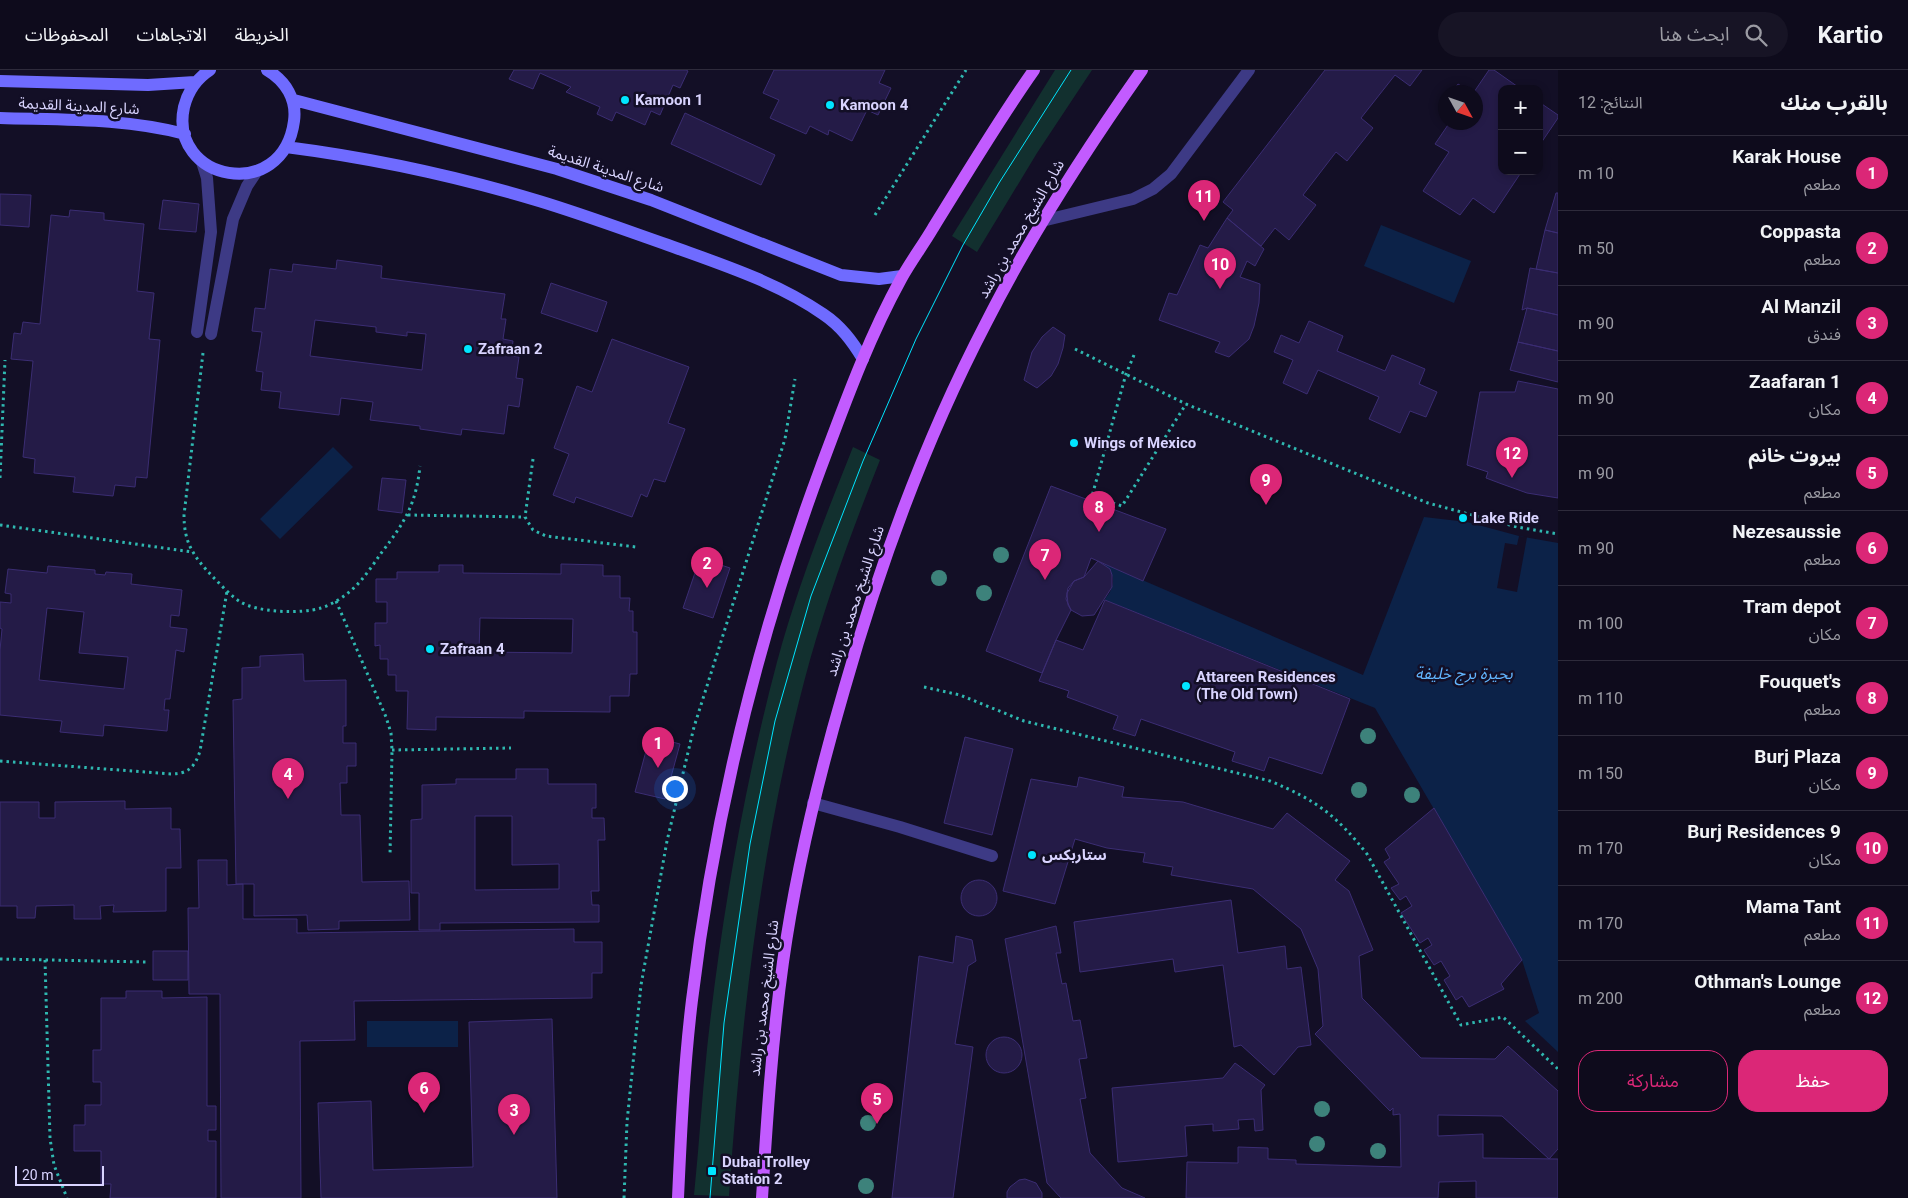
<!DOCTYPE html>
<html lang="ar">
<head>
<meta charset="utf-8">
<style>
  :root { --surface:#0e0b1c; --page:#171425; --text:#f1f3f6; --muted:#9b9ba3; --line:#2e2b3b; --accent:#db2777 }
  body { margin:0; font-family:Roboto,"Noto Sans Arabic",sans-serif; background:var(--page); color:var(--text); direction:rtl }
  .controls { position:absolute; right:15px; top:15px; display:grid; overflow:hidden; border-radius:10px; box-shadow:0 2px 8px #0003 }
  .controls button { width:45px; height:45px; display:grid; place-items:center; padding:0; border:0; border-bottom:1px solid var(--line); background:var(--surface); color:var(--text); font:25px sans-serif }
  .compass { position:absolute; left:1438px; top:15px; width:45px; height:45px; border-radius:50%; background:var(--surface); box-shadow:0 2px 8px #0003; rotate:130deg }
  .scale { position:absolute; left:15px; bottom:12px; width:89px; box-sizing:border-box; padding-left:5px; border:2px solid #d9d4ff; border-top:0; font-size:14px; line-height:18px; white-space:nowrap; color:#d9d4ff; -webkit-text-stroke:4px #130f26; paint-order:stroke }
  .you { position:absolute; left:674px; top:718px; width:18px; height:18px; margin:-12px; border:4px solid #fff; border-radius:50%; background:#1a73e8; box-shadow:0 0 0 8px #1a73e833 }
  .badge { display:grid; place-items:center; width:32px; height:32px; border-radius:50%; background:var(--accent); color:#fff; font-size:16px; font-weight:700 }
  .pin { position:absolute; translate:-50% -41px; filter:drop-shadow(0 1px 2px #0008) }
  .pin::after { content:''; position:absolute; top:26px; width:18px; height:15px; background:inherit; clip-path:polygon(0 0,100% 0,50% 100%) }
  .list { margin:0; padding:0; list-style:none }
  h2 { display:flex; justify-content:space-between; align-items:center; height:65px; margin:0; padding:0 20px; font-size:21px }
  h2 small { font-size:16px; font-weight:400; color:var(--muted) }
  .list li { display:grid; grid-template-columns:32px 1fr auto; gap:15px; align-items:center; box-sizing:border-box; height:75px; padding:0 20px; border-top:1px solid var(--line) }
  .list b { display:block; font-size:19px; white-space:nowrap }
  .list p { margin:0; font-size:16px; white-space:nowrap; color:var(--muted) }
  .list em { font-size:16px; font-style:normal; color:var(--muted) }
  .actions { display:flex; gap:10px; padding:15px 20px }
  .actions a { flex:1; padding:11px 0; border:1px solid var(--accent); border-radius:20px; text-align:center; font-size:18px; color:var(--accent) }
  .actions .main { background:var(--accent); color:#fff }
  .icon { flex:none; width:28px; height:28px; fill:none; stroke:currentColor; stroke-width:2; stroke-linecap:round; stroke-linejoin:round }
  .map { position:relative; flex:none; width:1558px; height:1128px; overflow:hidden; direction:ltr }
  header { display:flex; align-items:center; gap:30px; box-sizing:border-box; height:70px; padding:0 25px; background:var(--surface); border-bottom:1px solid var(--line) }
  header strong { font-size:24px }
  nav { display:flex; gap:28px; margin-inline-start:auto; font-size:18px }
  .search { width:350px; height:45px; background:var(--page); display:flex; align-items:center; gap:12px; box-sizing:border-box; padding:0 18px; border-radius:28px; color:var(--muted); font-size:19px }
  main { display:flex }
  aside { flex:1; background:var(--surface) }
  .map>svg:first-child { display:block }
  .green { fill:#12302f }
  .water { fill:#0c2248 }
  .pier { fill:#130f26 }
  .building { fill:#241b47; stroke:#3b2d73; fill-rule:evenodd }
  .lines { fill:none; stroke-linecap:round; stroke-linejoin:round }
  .path { stroke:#2fb8b0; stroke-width:3; stroke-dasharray:2.5 4; stroke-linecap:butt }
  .lane { stroke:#3d3a85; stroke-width:12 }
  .street { stroke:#3d3a85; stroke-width:12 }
  .secondary { stroke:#6f6bff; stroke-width:12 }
  .primary { stroke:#c25bff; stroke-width:12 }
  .tram { stroke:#00e5ff; stroke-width:1 }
  .tree { fill:#3d827b }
  .poi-dot { fill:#00e5ff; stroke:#130f26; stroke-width:2 }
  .labels { text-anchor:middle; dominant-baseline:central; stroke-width:5; stroke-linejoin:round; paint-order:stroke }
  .poi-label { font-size:15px; font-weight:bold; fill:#d9d4ff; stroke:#130f26; text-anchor:start }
  .street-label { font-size:15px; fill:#d9d4ff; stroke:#130f26 }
  .water-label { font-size:16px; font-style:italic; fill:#62b6ff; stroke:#130f26 }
</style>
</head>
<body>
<header>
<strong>Kartio</strong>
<div class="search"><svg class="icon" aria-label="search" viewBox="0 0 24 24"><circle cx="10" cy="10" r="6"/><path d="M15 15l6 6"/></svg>ابحث هنا</div>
<nav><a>الخريطة</a><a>الاتجاهات</a><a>المحفوظات</a></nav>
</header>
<main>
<aside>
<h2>بالقرب منك<small>النتائج: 12</small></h2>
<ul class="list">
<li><span class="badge">1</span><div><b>Karak House</b><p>مطعم</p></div><em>10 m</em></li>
<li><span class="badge">2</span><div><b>Coppasta</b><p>مطعم</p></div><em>50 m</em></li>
<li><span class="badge">3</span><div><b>Al Manzil</b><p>فندق</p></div><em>90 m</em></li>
<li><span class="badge">4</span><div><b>Zaafaran 1</b><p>مكان</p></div><em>90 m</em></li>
<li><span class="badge">5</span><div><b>بيروت خانم</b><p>مطعم</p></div><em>90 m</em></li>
<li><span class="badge">6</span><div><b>Nezesaussie</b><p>مطعم</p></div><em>90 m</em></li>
<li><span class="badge">7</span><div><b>Tram depot</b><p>مكان</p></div><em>100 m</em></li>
<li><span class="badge">8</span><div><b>Fouquet's</b><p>مطعم</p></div><em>110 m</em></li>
<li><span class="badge">9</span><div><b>Burj Plaza</b><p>مكان</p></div><em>150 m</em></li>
<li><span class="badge">10</span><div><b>Burj Residences 9</b><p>مكان</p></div><em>170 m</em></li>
<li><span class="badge">11</span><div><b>Mama Tant</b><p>مطعم</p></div><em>170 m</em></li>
<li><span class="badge">12</span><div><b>Othman's Lounge</b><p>مطعم</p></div><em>200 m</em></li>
</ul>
<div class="actions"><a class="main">حفظ</a><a>مشاركة</a></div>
</aside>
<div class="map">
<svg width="1558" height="1128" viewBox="0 0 1558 1128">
  <rect width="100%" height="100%" fill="#130f26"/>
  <path class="green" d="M1055,0H1092L1037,83L977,182L952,166Z
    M853,377L880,390C851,463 824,536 804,612C760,780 741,953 729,1126L694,1125C699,1076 702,1027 707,979C721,850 744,716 777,592C797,518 825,447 853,377Z"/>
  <path class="water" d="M1381,155L1471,191L1454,233L1364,196Z
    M333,377L353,397L280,469L260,449Z
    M1424,447L1467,452L1519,466L1558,473V982L1525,951L1539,943L1522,890L1375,638L1105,530C1106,526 1110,524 1111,519C1117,507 1109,496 1098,491L1363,605Z
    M367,951H458V977H367Z"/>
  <path class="pier" d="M1519,466L1527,467L1517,522L1497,518L1505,473L1517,475Z"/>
  <path class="building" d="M514,0H686L688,1L680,18L673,15L660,45L651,41L645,55L616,42L612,51L597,44L600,37L566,22L571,17L540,3L533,19L509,9Z
    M774,0H885L879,13L891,18L878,45L867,40L852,71L829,60L828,65L810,56L806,64L770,48L779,30L763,23Z
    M1325,0H1422L1410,16L1395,5L1361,48L1373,58L1347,91L1336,82L1303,125L1316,135L1289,170L1275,158L1261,176L1227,148L1233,140L1223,132Z
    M1489,0H1494L1521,19H1502V101H1522L1494,143L1473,128L1460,145L1423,121L1449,82L1435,74L1450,52H1476V22H1474Z
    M1458,14L1471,22H1452Z
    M1539,32L1558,45V48L1539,76Z
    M685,43L775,85L761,115L671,74Z
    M1556,123H1558V163L1545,160Z
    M0,124L31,125L29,157L0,155Z
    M163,130L199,134L196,162L159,159Z
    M70,140L104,143V150L144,154L137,221L154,223L149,269L160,270L147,408L136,407L135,417L115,415L113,426L73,422L75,407L34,403L35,389L23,387L33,291L11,289L14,263L21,264L23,252L40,254L51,145L69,147Z
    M1227,148L1264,179L1255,196L1247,191L1240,207L1260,214L1259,233L1254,256L1249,269L1229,287L1215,282L1220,272L1159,250L1169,223L1177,225L1200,175L1208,178Z
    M1545,160L1558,163V203L1536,199Z
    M337,190L382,196L381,208L505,224L501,249H506L503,269L513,271L511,286L519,287L516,308L523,309L519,337L508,335L504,364L462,359L461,365L420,359V356L370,350L373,332L341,328L339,345L279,338L281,322L261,320L263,302L256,301L262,262L252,261L255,238L265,239L270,199L292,202L293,194L336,199ZM315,250L376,257V262L407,266V262L426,264L422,300L310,286Z
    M1530,198L1558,203V245L1527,238L1522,240Z
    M551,213L607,232L597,262L541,243Z
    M1527,238L1558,245V281L1518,272Z
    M1309,251L1343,266L1337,281L1385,301L1392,285L1425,299L1419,314L1437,322L1426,347L1410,341L1400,363L1369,349L1379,327L1318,300L1307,324L1283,313L1293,290L1274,282L1281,265L1299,273Z
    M1053,257L1065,265L1063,278L1058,294L1051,306L1037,318L1024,310L1032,282L1042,267Z
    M612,269L689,297L668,353L685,359L665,412L654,409L647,427L641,424L632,447L576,427L574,433L553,425L569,384L554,378L577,316L592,322Z
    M1518,272L1558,281V312L1510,300Z
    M1518,311L1558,319V428L1527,423L1502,414L1486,408L1488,402L1467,395L1480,322H1515Z
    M382,408L406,410L402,443L378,440Z
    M1051,416L1166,459L1143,511L1091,488L1084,507L1074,511L1068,518L1066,529L1071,540L1056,570L1042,603L986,581Z
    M700,488L730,498L713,548L683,538Z
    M1098,491L1110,499L1112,505V517L1094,545L1082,546L1071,540L1068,535L1067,523L1074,511L1084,507Z
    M561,494L603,495V506H620V528H630L629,541H633V562H637V604H630L629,626H610V642L524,641V648L436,647V660L407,659L408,621H396V605H388V589H380V575L375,576V553H387V532H376V509H397V502H439V495H463V503L561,504ZM480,548L573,549L572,583L479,582Z
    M48,496L95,500V504L105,505L106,502L132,504L131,514L182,520L179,546L171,545L170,557L187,559L184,582L176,580L170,629H165L164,640H169L167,661L104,655L103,666L60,662L62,651L0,645V580L2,559L0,558V532L11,533V524L5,523L8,499L47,503ZM47,538L84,542L79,583L128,587L124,619L39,610Z
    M1105,530L1350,629L1322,704L1269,687L1264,701L1232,691L1235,682L1141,649L1135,666L1113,659L1118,646L1067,627L1069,621L1039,611L1056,570L1083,580Z
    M303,584L304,611L346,610V656H343V673H356V696H347V713H340L341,745H360L362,812L409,811L410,850L339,851V859L308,860L307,845L254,846V814H236L233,630L242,629V598L260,597V586Z
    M650,666L680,674L665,729L635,722Z
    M965,667L1013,679L992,765L944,753Z
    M516,699H548V714H596V738H592V748H604L605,770H598L599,821H591L592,835H599V852L440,853V860H419V823H411V750L422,749V715L456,714V709H516ZM475,746H512V795L559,794V819L475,820Z
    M1079,707L1124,717L1122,727L1183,732L1273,759L1287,743L1350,791L1335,810L1349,821L1373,880L1359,886L1362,928L1421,988L1495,989L1508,976L1558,1021V1079L1549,1089L1502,1046L1438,1045V1066L1483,1064V1088L1558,1089V1128H1476V1111L1439,1112L1438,1128H1186L1187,1092L1238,1093V1077L1268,1078V1089L1296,1090V1094L1401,1097L1400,1044L1393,1045V1038L1390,1041L1315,964L1323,956L1318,899L1301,859L1253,819L1171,805L1173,797L1143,792L1145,783L1107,778L1075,769L1055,834L1003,821L1031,709L1077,717Z
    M125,731V739L171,738V759H180L181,798H166V841L113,842L114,835L100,836L101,849H74V835L36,836L35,848H17V836H0V732H39V748H55V732Z
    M1434,738L1522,890L1501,914L1504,919L1469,937L1462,926L1456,930L1444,910L1450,906L1441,891L1434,895L1424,880L1432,875L1428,868L1420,873L1401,843L1412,836L1406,826L1400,830L1391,818L1399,814L1384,792L1390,788L1385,779Z
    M198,790H227V815L243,814V849H297V863L574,859V872H602V903H592V928L354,931L355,970L300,971L301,1128H221L220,924H189L188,838H199Z
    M961 828a18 18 0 1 1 36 0a18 18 0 1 1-36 0Z
    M1231,830L1238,883L1285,876L1287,899L1301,897L1311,975L1298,977L1274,1005L1241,975L1234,977L1223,895L1175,902L1173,889L1080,902L1074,852Z
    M1056,856L1061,883H1056L1062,914L1066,913L1073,951L1080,950L1087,988L1079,989L1086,1028L1080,1029L1090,1083L1122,1118L1145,1128H1061L1047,1113L1005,869Z
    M956,866L972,870L976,891L968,896L955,974L973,977L953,1128H892L919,886L953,893Z
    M153,881H188V910H153Z
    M126,921H162V928L207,927V1036H216V1060H208V1071H216V1128H110L111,1114H101V1081H74V1055H85V1035H101V1012H93V980H101V928H126Z
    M552,949L557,1128H321L318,1033L371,1031L373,1100L473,1097L469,952Z
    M986 985a18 18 0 1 1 36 0a18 18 0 1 1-36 0Z
    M1235,993L1265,1015L1261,1020L1263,1060L1255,1061L1254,1049L1238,1050L1239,1059L1213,1061V1054L1185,1056L1187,1086L1118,1092L1112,1018L1223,1008Z
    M1025,1109L1036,1113L1042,1123V1128H1007V1122L1010,1117L1019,1110Z"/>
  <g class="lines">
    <path class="path" d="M875,145L966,0
      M1075,279L1186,334L1428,433L1517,457L1558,464
      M203,283L184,445C184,474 194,487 214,508C222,516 230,525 239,531C257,543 301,544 321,538C331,535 340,529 348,523C362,512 372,496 382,482C405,452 416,434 420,396
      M1134,285L1126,304L1092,426L1122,436L1186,334
      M533,389L525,447L533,460L546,466L636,477
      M0,408L5,290
      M408,445L525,447
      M0,455L192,482
      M336,531L386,647L391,663L392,680L390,786
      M924,617L960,625L1024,651L1270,711C1316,730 1336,745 1367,784L1461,955L1503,947L1558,999
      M392,680L511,678
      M0,691L171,704C188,704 195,697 200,681L227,521
      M0,889L146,892
      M45,890L50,1068L54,1095L67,1128
      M624,1128L627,1052L641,915L667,771L694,657L785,369L795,309"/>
    <path class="lane" d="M1042,151L1133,129L1153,119L1171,104L1249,0
      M813,733L900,757L992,786"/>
    <path class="street" d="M197,262L211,162L207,108L202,92
      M211,264L233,149L247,116L257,101"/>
    <path class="secondary" d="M210,0C196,9 188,21 184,37C168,111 283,134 294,51C297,30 286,11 267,0
      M0,11L148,15L195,12
      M294,30L557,99L651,130L841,205L879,209L902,206
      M0,48C62,50 124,48 185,64
      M286,77C372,88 456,106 539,131C582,144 625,160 668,175C720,194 777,212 823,244C841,256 852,271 863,289"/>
    <path class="primary" d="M678,1128C681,1062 684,996 692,930C714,748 757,569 821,397C845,333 868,269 901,209C911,191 923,175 933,158C966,105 998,51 1034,0
      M762,1128C767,1049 772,971 783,892C796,800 818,709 844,620C880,493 925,370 986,253C1031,164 1085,81 1142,0"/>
    <path class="tram" d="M710,1128L724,953L750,774L775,651L811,526L863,391L916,269L963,175L999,113L1071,0"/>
  </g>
  <g class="tree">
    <circle cx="1001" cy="485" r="8"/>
    <circle cx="939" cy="508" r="8"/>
    <circle cx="984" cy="523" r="8"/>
    <circle cx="1368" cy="666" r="8"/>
    <circle cx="1359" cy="720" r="8"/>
    <circle cx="1412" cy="725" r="8"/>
    <circle cx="1322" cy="1039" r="8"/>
    <circle cx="868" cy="1053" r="8"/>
    <circle cx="1317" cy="1074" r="8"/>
    <circle cx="1378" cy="1081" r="8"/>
    <circle cx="866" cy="1116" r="8"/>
  </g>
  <g class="poi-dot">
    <circle cx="625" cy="30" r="5"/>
    <circle cx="830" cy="35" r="5"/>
    <circle cx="468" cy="279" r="5"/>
    <circle cx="1074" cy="373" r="5"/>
    <circle cx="1463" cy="448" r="5"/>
    <circle cx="430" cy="579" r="5"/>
    <circle cx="1186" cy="616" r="5"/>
    <circle cx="1032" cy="785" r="5"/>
    <rect x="707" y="1096" width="10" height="10" rx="2.5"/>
  </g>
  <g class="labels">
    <g class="poi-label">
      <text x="635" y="30">Kamoon 1</text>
      <text x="840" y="35">Kamoon 4</text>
      <text x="478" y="279">Zafraan 2</text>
      <text x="1084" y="373">Wings of Mexico</text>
      <text x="1473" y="448">Lake Ride</text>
      <text x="440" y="579">Zafraan 4</text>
      <text x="1196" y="607">Attareen Residences<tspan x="1196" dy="17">(The Old Town)</tspan></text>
      <text x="1042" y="785">ستاربكس</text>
      <text x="722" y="1092">Dubai Trolley<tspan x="722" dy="17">Station 2</tspan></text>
    </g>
    <g class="street-label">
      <text transform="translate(79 36) rotate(3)">شارع المدينة القديمة</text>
      <text transform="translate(606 99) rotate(18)">شارع المدينة القديمة</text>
      <text transform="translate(1021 159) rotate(-60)">شارع الشيخ محمد بن راشد</text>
      <text transform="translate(855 531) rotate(-72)">شارع الشيخ محمد بن راشد</text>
      <text transform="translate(764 928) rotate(-83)">شارع الشيخ محمد بن راشد</text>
    </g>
    <g class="water-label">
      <text x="1464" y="603">بحيرة برج خليفة</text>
    </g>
  </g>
</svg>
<div class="controls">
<button>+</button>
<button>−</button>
</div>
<svg class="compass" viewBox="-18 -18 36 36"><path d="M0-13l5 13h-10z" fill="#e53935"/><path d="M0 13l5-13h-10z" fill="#9b9ba3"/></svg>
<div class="scale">20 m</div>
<div class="you"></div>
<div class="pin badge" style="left:658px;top:698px">1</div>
<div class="pin badge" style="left:707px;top:518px">2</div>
<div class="pin badge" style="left:514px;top:1065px">3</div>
<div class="pin badge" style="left:288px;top:729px">4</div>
<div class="pin badge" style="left:877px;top:1054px">5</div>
<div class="pin badge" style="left:424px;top:1043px">6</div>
<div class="pin badge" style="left:1045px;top:510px">7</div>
<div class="pin badge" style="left:1099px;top:462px">8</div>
<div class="pin badge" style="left:1266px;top:435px">9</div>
<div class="pin badge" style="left:1220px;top:219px">10</div>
<div class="pin badge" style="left:1204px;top:151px">11</div>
<div class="pin badge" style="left:1512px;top:408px">12</div>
</div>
</main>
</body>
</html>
